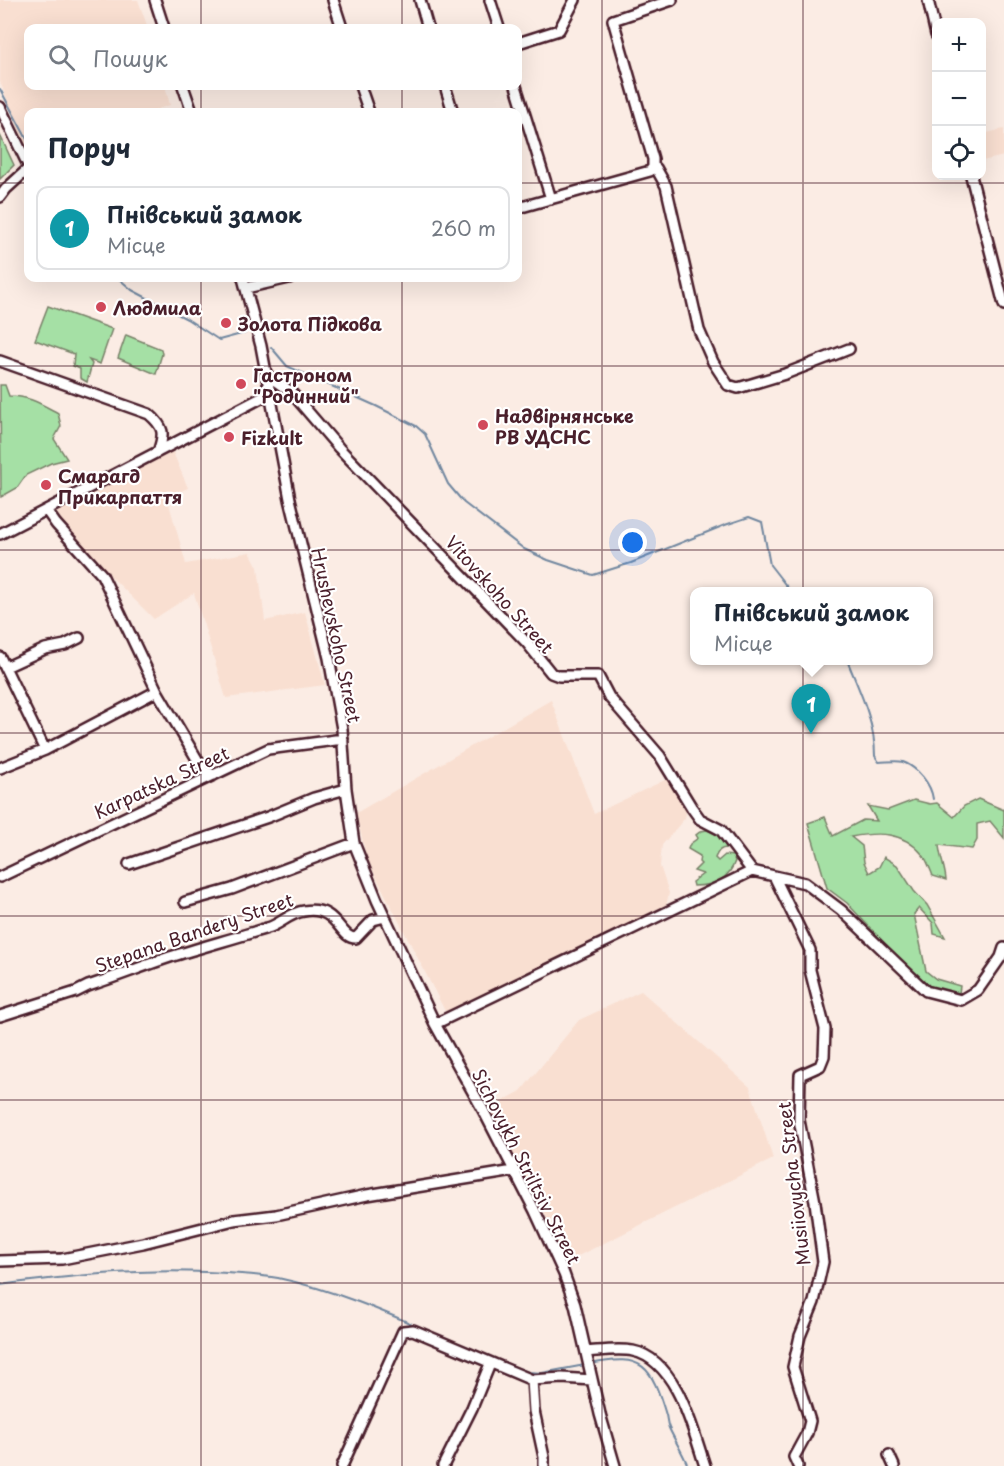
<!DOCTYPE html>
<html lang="uk">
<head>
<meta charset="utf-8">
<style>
  :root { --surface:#fff; --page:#f2f2f3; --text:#1f2937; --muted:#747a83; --line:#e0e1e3; --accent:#7c3aed }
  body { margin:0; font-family:"Playpen Sans",sans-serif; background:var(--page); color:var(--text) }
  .controls { position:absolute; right:18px; top:18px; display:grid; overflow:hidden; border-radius:12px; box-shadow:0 6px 24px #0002 }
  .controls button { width:54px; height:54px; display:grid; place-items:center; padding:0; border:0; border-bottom:2px solid var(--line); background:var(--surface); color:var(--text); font:30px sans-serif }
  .you { position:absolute; left:633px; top:543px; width:21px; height:21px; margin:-15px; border:4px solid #fff; border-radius:50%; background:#1a73e8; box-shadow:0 0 0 9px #1a73e833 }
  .badge { display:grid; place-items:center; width:39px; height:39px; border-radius:50%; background:var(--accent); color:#fff; font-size:20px; font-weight:700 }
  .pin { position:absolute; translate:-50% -50px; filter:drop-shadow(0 2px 3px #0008) }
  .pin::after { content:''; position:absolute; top:32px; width:21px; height:18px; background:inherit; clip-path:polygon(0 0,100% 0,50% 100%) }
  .popup { position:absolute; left:690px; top:587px; width:243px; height:78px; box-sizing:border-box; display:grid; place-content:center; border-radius:12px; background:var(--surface); filter:drop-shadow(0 2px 4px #0005); font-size:20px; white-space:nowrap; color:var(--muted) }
  .popup b { font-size:22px; color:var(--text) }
  .popup::after { content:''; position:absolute; left:50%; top:100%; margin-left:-12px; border:12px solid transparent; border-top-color:var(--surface) }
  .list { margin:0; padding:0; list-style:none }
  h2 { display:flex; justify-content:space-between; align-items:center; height:78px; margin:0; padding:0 24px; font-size:26px }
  h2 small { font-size:20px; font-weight:400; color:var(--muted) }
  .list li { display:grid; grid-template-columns:39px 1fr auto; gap:18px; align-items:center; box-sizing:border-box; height:84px; margin:0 12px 12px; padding:0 12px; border:2px solid var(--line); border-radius:12px }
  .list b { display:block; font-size:22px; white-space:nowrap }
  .list p { margin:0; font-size:20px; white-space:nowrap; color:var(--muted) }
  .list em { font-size:20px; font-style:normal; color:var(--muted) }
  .icon { flex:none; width:33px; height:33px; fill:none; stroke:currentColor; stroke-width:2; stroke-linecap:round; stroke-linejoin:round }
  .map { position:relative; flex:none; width:1004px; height:1466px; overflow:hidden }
  .search { position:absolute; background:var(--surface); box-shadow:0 6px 24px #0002; left:24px; top:24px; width:498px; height:66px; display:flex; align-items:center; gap:15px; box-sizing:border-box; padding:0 21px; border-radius:12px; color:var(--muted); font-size:22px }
  .panel { position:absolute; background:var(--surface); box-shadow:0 6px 24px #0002; left:24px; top:108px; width:498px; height:174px; border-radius:12px }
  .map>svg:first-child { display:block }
  .built { fill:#f9dfd1 }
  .green { fill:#a5e0a5; stroke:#788068; stroke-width:1.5 }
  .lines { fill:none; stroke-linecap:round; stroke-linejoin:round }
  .stream { stroke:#71879f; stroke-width:2 }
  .minor-casing { stroke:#4a1f2b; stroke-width:14 }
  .minor { stroke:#fff; stroke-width:9 }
  .grid { fill:none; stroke:#4a1f2b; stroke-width:1.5; stroke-opacity:0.55 }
  .poi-dot { fill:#d1495b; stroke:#fff; stroke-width:2 }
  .labels { text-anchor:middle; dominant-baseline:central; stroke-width:4.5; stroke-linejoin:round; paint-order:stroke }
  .poi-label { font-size:18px; font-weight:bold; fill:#4a1f2b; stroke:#fff; text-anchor:start }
  .street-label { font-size:18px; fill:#4a1f2b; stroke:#fff }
</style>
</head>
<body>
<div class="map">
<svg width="1004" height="1466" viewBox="0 0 1004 1466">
  <rect width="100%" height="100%" fill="#fbece4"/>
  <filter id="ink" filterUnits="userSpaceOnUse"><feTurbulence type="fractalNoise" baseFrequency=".0167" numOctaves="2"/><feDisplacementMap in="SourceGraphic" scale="12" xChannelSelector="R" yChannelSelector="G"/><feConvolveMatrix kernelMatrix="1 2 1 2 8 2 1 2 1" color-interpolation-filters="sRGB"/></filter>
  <g filter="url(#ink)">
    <path class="built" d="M0,0H138L148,28H28V86H165L170,105L149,112H28V153L0,82Z
      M1004,129V156L982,161V134Z
      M172,450L188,488L167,497L186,564L250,552L258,567L265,621L305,612L325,685L226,698L194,593L154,619L50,516Z
      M551,700L594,814L669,778L687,808L685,818L662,845L660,866L669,893L666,906L446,1013L367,859L356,813Z
      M641,991L750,1087L773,1159L570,1260L488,1109L521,1091L579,1020Z"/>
    <path class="green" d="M0,135L14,165L0,179Z
      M48,306L112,329L100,364L89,360L92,364L87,382L80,378V369L73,366L74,354L35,340Z
      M126,335L161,349L162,354L156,374L118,358Z
      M0,385H5L9,396C29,396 41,404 58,413L61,426L54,439L67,459L51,463L26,475L17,488L1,497Z
      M978,799L1004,810V838L990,821L977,824V840L972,849L939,845C940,858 945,867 946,880L933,876C930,869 927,859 922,854C903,831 877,832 851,837L862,846L864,862L869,873L879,867L884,857L897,865L914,891L927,905L945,937L934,934L933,923L919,908L914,914L926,971L936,979L960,986L959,993L931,987L914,975L847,903L827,888L808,823L825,817L833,836L863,820L877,821L868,806L888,810L914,800L930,804L937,803L954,817L964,806Z
      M707,830C717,834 724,838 727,848C720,848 718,851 715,858L718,861L725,855L733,856L735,861C729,880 712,886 693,886L692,882L703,874L694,871L701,864L699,862L700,856L688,849L690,844L698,838L696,835L701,831Z"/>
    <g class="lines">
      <path class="stream" d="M0,89L28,141
        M118,278L132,290L187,319L219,340L245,333
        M271,347L287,366L376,406L416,426L425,434L448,484L464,503L524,549L548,560L593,575L631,563L725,525L749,517L762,522L770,565L791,592
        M847,660C860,692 875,722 875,756L879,762C886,762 897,760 903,762C918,768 931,784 933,799
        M0,1285C68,1276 136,1269 205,1272C229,1273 254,1274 278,1278C340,1291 396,1317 454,1342
        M470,1349L528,1372L542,1373L585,1365
        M591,1364C643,1353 651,1365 666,1415C667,1419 667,1424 669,1428C675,1441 683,1453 688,1466"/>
      <defs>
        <path id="minor" d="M155,0L164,28
          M333,0L342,28
          M420,0L428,28
          M490,0L499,28
          M928,0L936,35
          M518,43L559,30L575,0
          M183,86L192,112
          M360,86L369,112
          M445,86L453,112
          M516,86L551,199
          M0,107L28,165
          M656,168L666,186L699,330L713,362L728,385L738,388L785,374L849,349
          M971,176L1004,305
          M0,197L6,189L28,169
          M518,208L650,171L653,167V159L613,20L672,0
          M243,278L261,346L290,499L329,658L342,729L346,789L354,843L377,900L435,1024L483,1110L535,1211L564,1274L575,1305L600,1414L615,1466
          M246,288L289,278
          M0,361L149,414C164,427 165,433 158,452
          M267,375L291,392L339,448L527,643L551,673L559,676H598L609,697L660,756L692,808L700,819L721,830L752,871
          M46,510L56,524L102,575L157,691L204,771L214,775
          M0,534L263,397L270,395
          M0,657L45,750
          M6,667L45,649L65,645L79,638
          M0,768L45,750L157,691
          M129,864L268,817L314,798L346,789
          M774,876L810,950V970L825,1029L824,1056L820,1066L800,1075L799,1120L815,1202L823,1262L814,1302L800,1336L793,1367L810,1421L807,1433L794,1457L798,1466
          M0,877L268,749L343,739
          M185,902L232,889L354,843
          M0,1016L76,992L88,986C116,977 143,966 170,957C202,947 235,938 267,928C280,925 289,913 304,911C338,905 339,939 356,938L373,920L385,917
          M435,1024L752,871L805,883L841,910L926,991L961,1000L978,990L1001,957L1004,948
          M0,1261L62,1259L143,1243L234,1220L276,1215L367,1195L514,1171
          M586,1352C601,1351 619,1348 633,1351C677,1360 693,1430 705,1466
          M532,1380L534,1411L544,1457V1466
          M889,1455L894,1466
          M342,1466L403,1331L413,1330L532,1380L562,1378L592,1380
          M443,1466L472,1408L490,1364"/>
      </defs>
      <use href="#minor" class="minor-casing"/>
      <use href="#minor" class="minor"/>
    </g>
  </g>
  <path class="grid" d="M201,0V28M402,0V28M602,0V1466M803,0V1466M201,86V112M402,86V112M0,183H28M518,183H1004M201,278V1466M402,278V1466M0,366H1004M0,550H1004M0,733H1004M0,916H1004M0,1100H1004M0,1283H1004"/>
  <g class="poi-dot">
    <circle cx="101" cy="307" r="6"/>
    <circle cx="226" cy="323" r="6"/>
    <circle cx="241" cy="384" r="6"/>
    <circle cx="483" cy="425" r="6"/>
    <circle cx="229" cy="437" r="6"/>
    <circle cx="46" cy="485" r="6"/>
  </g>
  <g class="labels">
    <g class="poi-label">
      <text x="113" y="307">Людмила</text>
      <text x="238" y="323">Золота Підкова</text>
      <text x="253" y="374">Гастроном<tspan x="253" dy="21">"Родинний"</tspan></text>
      <text x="495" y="415">Надвірнянське<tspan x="495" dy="21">РВ УДСНС</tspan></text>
      <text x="241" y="437">Fizkult</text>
      <text x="58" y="475">Смарагд<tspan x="58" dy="21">Прикарпаття</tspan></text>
    </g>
    <g class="street-label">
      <text transform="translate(500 594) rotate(48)">Vitovskoho Street</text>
      <text transform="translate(337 635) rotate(78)">Hrushevskoho Street</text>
      <text transform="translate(161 782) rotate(-25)">Karpatska Street</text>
      <text transform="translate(194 932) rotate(-19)">Stepana Bandery Street</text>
      <text transform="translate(527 1166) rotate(63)">Sichovykh Striltsiv Street</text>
      <text transform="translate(793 1184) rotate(-97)">Musiiovycha Street</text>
    </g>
  </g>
</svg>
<div class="controls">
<button>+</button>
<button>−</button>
<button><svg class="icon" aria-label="locate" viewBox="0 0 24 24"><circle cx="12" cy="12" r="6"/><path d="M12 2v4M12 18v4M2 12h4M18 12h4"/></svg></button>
</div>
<div class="you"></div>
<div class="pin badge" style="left:811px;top:734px;background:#0f9aa8">1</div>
<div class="popup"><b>Пнівський замок</b>Місце</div>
<div class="search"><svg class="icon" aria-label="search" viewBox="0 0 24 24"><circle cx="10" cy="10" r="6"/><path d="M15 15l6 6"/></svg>Пошук</div>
<section class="panel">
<h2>Поруч<small></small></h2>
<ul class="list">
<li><span class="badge" style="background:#0f9aa8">1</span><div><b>Пнівський замок</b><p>Місце</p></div><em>260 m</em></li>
</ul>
</section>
</div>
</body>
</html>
